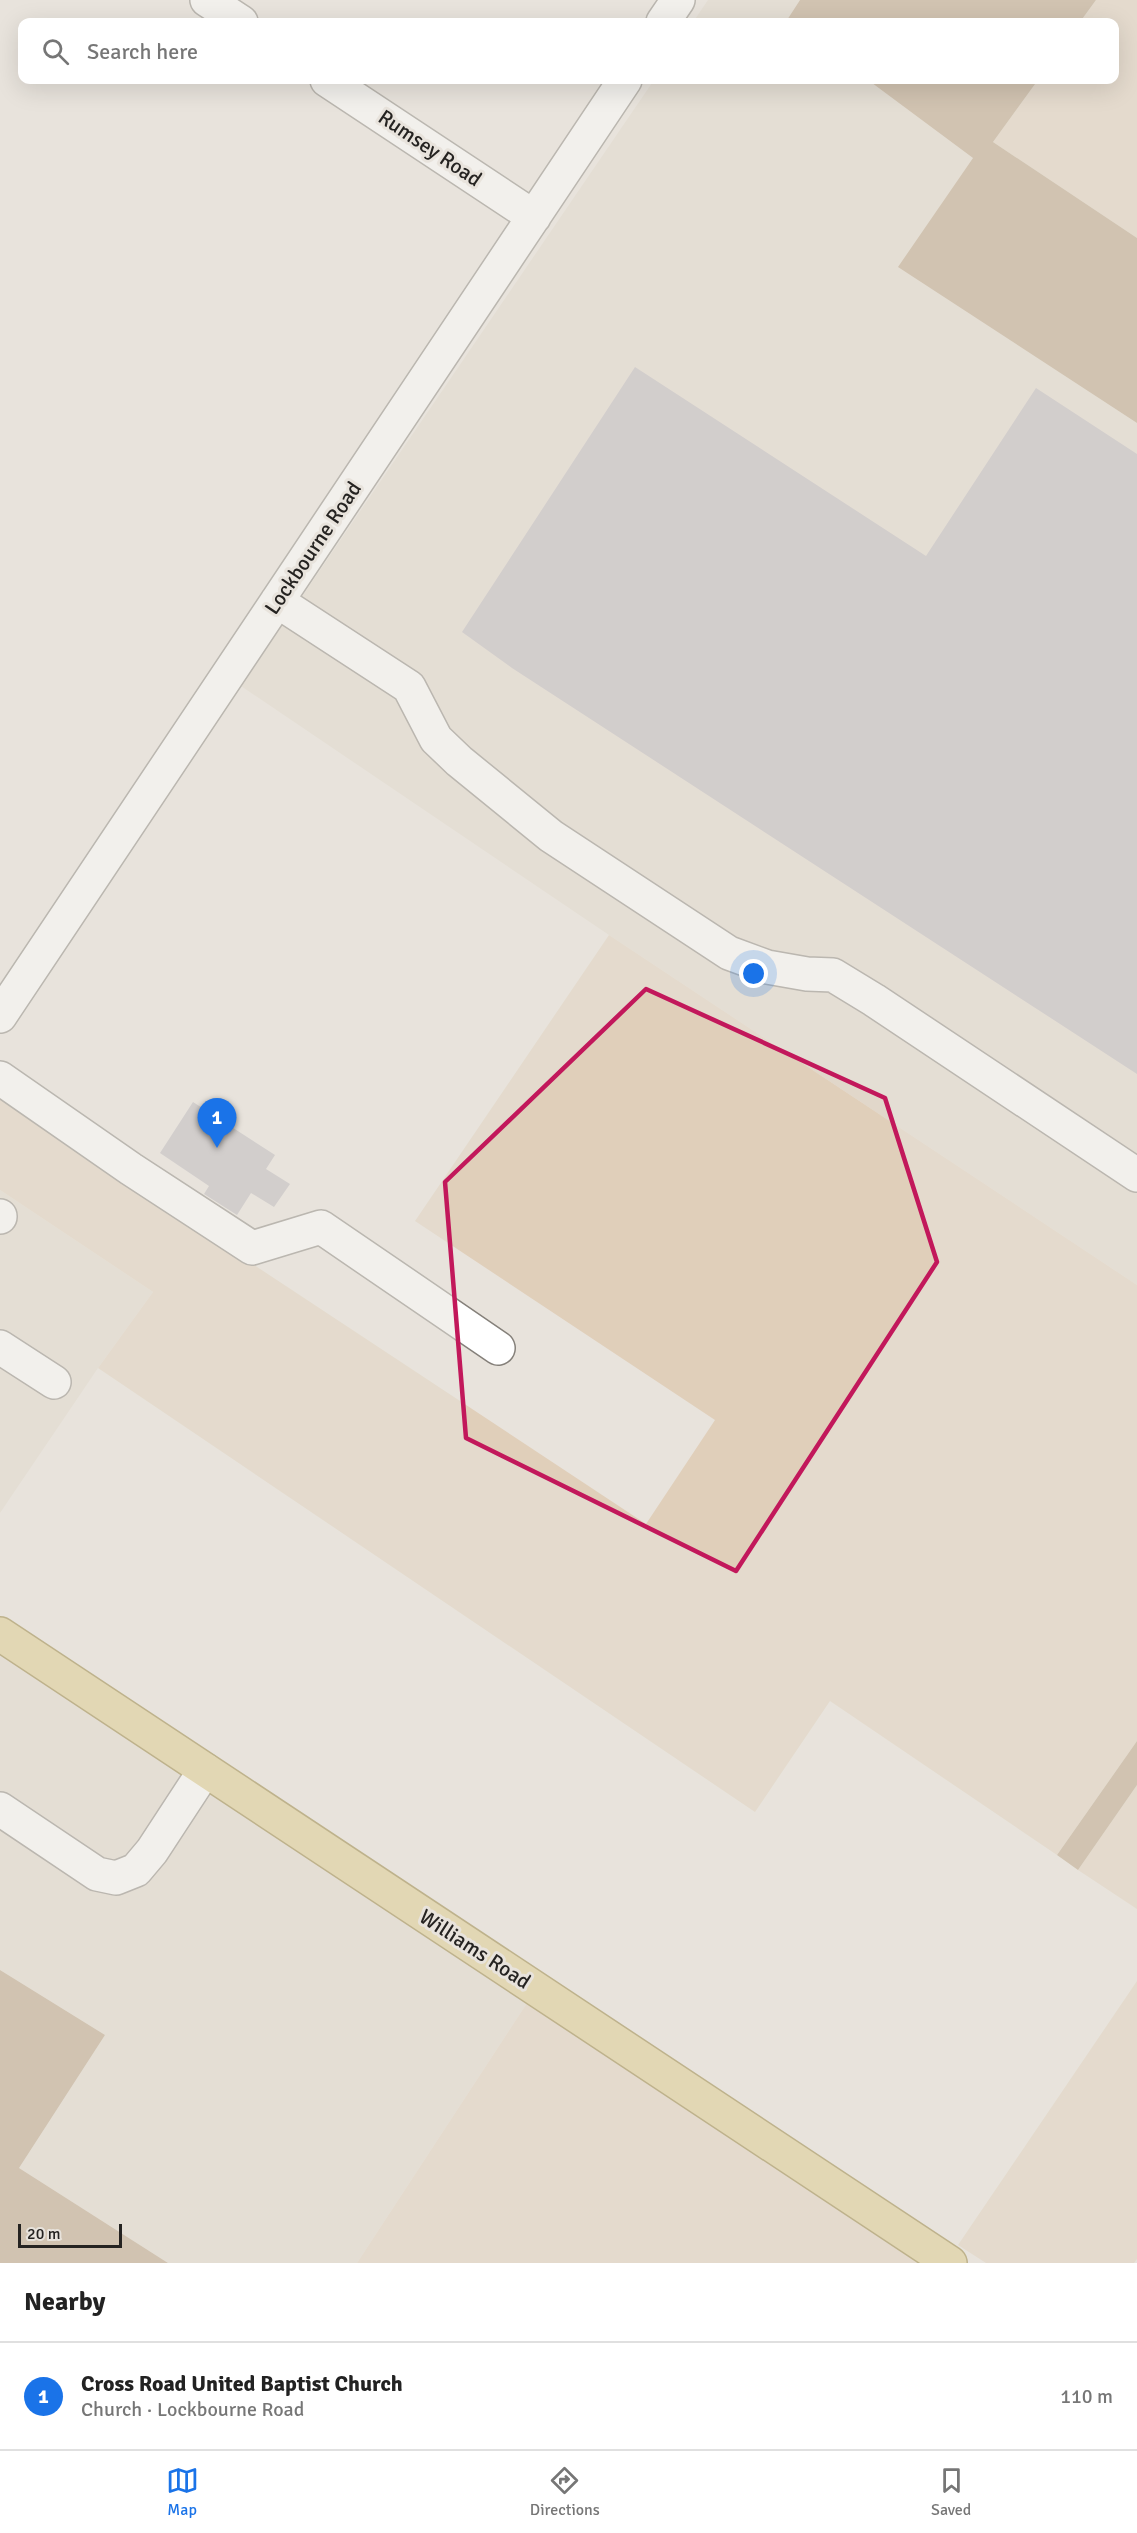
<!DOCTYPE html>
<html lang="en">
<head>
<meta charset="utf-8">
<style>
  :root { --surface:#fff; --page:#f2f2f2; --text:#222; --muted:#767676; --line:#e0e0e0; --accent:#1a73e8 }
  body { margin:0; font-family:Signika,sans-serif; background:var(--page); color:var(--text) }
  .scale { position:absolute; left:18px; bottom:15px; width:104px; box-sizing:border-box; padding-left:6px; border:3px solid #252321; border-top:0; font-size:16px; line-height:21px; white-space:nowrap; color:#252321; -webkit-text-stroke:4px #e8e3dc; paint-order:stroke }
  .you { position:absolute; left:754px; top:974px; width:21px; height:21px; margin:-15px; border:4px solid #fff; border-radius:50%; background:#1a73e8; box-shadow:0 0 0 9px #1a73e833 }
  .badge { display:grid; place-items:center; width:39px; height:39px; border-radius:50%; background:var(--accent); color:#fff; font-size:20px; font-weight:700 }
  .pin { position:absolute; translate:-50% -50px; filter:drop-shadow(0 2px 3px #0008) }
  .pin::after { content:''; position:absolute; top:32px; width:21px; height:18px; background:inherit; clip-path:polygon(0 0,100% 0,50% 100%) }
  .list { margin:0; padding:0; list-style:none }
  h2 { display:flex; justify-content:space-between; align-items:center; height:78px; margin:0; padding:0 24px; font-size:26px }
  h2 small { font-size:20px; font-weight:400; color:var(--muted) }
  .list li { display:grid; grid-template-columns:39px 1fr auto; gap:18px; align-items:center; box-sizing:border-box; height:108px; padding:0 24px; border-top:2px solid var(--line) }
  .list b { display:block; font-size:22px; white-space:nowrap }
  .list p { margin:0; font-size:20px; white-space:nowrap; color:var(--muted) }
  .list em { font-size:20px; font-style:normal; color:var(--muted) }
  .icon { flex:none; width:33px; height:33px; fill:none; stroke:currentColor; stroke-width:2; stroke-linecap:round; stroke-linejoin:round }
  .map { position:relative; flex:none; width:1137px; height:2263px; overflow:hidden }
  .search { position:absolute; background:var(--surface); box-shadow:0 6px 24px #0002; left:18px; right:18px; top:18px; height:66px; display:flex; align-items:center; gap:15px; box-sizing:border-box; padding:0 21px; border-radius:12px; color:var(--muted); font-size:22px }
  .sheet { height:186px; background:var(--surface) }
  nav { display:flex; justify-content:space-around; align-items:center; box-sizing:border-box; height:84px; border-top:2px solid var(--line); background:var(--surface); font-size:16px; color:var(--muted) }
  nav a { display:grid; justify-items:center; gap:3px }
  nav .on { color:var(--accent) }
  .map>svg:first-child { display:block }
  .built { fill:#e1d7ca }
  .green { fill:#e0cfba }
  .forest { fill:#b59c7c }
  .building { fill:#b8b3b9 }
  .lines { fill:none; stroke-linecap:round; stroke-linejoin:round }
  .minor-casing { stroke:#85807a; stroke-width:36 }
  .major-casing { stroke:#8c762b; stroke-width:36 }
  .minor { stroke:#fff; stroke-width:33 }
  .major { stroke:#dcc883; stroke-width:33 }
  .marked { fill:none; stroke:#c2185b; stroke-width:4.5; stroke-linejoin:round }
  .labels { text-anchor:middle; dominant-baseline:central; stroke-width:6; stroke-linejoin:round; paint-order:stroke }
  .street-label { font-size:21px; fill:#252321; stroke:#e8e3dc }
</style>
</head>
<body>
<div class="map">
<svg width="1137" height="2263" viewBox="0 0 1137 2263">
  <rect width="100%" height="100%" fill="#e8e3dc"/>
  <path class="built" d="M708,0H800L787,20L790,22H693Z
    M654,80H868L973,158L899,267L1137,423V1285L609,935L241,686Z
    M0,1190L153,1292L98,1368L0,1513Z
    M0,1643L529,2000L357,2263H168L19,2168L105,2035L0,1970Z"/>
  <path class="green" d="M1096,0H1137V238L993,142L1038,80H1114V22H1080Z
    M609,935L1137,1285V1741L1057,1855L830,1701L755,1812L98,1368L153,1292L0,1190V1097L646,1524L715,1420L415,1221Z
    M1137,1785V1909L1078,1870Z
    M1137,1981V2259L1134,2263H986L958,2245Z
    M529,2000L918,2263H357Z"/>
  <path class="forest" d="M800,0H1096L1080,22H790L787,20Z
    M868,80H1038L993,142L1137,238V423L898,267L973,158Z
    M1137,1741V1785L1078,1870L1057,1855Z
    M0,1970L105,2035L19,2168L168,2263H0Z"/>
  <path class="building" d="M635,367L926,556L1036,388L1137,454V1074L512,668L462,632Z
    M193,1102L275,1155L266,1169L290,1184L274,1207L251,1193L237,1215L204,1194L209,1186L160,1153Z"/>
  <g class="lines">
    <defs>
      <path id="minor" d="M207,0L241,22
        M663,22L678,0
        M327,80L534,217
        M277,601L409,687L436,739L459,761L551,836L729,953L767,967L807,974L833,975L874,1000L1137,1175
        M0,1016L625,80
        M0,1078L131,1169L252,1248L321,1227L498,1348
        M0,1217V1216
        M0,1347L54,1382
        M0,1809L97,1874L116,1878L136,1870L152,1851L205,1770"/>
      <path id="major" d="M0,1634L950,2263"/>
    </defs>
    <use href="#minor" class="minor-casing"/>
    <use href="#major" class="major-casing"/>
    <use href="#minor" class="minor"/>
    <use href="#major" class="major"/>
  </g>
  <path d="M0 0H1137V2263H0ZM646,989L885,1098L937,1262L736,1571L466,1438L445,1182Z" fill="#e8e3dc" fill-opacity=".55" fill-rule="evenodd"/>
  <path class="marked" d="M646,989L885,1098L937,1262L736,1571L466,1438L445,1182Z"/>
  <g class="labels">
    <g class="street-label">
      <text transform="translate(430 148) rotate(34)">Rumsey Road</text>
      <text transform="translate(313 548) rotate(-56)">Lockbourne Road</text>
      <text transform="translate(475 1949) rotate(33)">Williams Road</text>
    </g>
  </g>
</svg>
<div class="scale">20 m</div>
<div class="you"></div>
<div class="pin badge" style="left:217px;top:1148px">1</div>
<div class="search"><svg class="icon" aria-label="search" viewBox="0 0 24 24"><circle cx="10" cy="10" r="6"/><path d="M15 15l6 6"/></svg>Search here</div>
</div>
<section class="sheet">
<h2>Nearby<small></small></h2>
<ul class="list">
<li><span class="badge">1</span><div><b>Cross Road United Baptist Church</b><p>Church · Lockbourne Road</p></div><em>110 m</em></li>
</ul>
</section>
<nav>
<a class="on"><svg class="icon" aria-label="map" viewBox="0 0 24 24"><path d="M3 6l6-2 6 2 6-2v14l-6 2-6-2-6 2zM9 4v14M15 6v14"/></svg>Map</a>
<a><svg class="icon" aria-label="directions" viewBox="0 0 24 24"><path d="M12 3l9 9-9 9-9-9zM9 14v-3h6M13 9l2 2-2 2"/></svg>Directions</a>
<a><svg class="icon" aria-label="saved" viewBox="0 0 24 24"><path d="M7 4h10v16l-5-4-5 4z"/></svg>Saved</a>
</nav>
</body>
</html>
